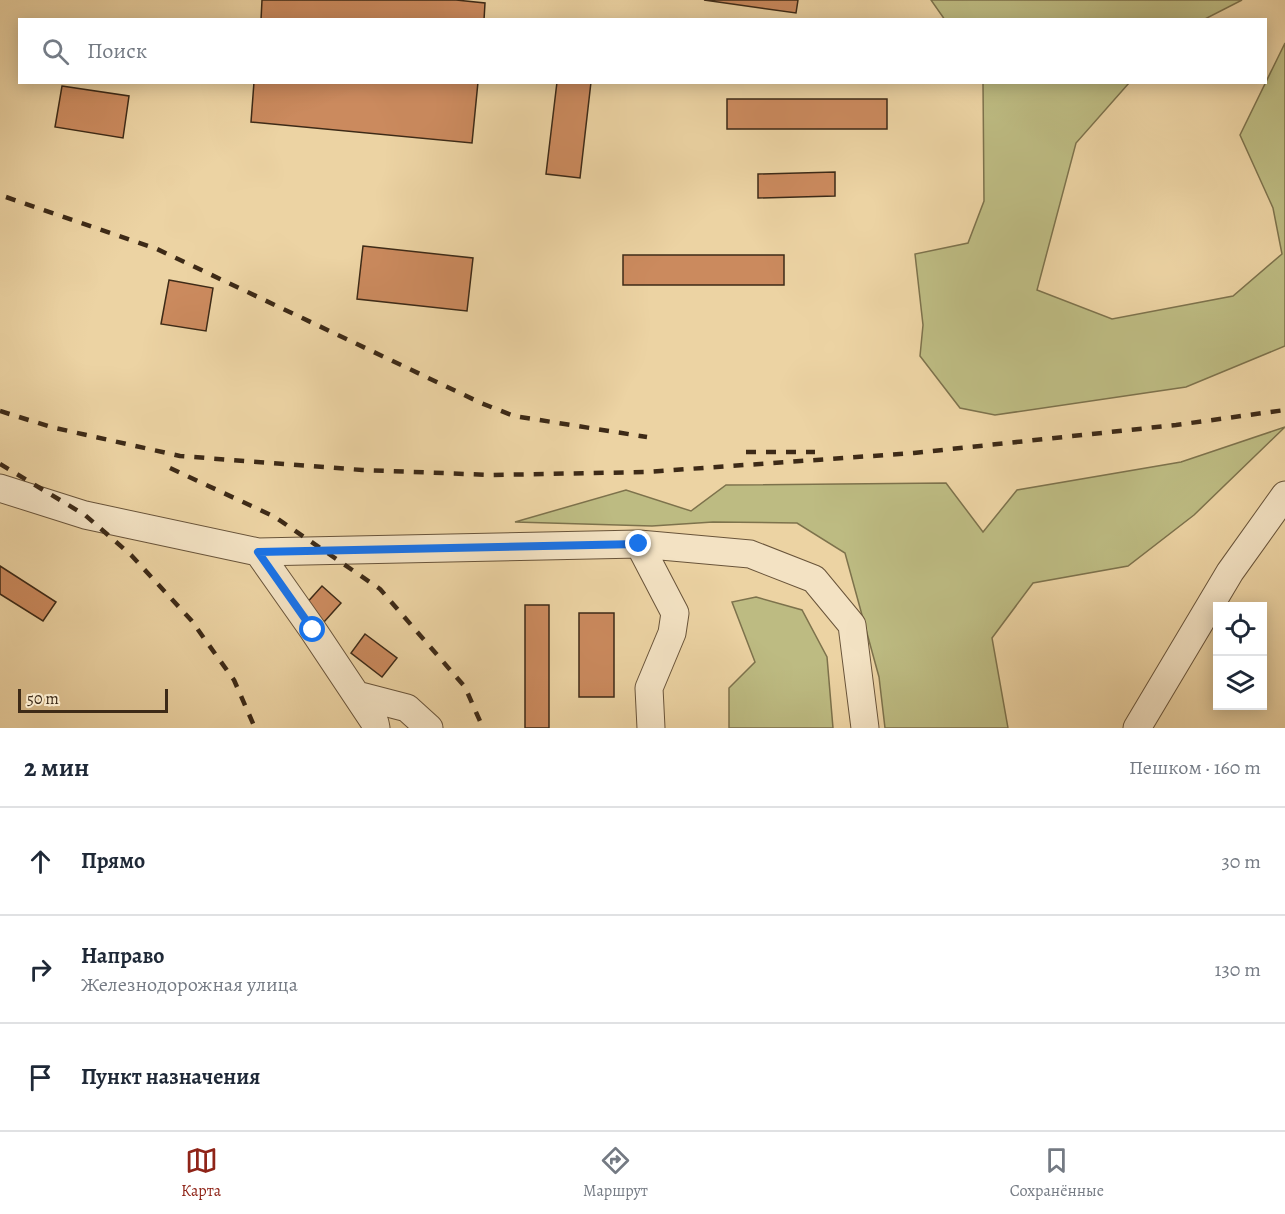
<!DOCTYPE html>
<html lang="ru">
<head>
<meta charset="utf-8">
<style>
  :root { --surface:#fff; --page:#f6f6f7; --text:#1f2937; --muted:#747a83; --line:#e0e1e3; --accent:#8f2418 }
  body { margin:0; font-family:Alegreya,serif; background:var(--page); color:var(--text) }
  .controls { position:absolute; right:18px; bottom:18px; display:grid; overflow:hidden; border-radius:0px; box-shadow:0 3px 15px #0003 }
  .controls button { width:54px; height:54px; display:grid; place-items:center; padding:0; border:0; border-bottom:2px solid var(--line); background:var(--surface); color:var(--text); font:30px sans-serif }
  .scale { position:absolute; left:18px; bottom:15px; width:150px; box-sizing:border-box; padding-left:6px; border:3px solid #3d2a17; border-top:0; font-size:16px; line-height:21px; white-space:nowrap; color:#3d2a17; -webkit-text-stroke:4px #f3e2c3; paint-order:stroke }
  .stop { position:absolute; width:18px; height:18px; margin:-14px; border:4px solid #1a73e8; border-radius:50%; background:#fff }
  .stop.end { background:#1a73e8; border-color:#fff; box-shadow:0 2px 6px #0008 }
  .list { margin:0; padding:0; list-style:none }
  h2 { display:flex; justify-content:space-between; align-items:center; height:78px; margin:0; padding:0 24px; font-size:26px }
  h2 small { font-size:20px; font-weight:400; color:var(--muted) }
  .list li { display:grid; grid-template-columns:39px 1fr auto; gap:18px; align-items:center; box-sizing:border-box; height:108px; padding:0 24px; border-top:2px solid var(--line) }
  .list b { display:block; font-size:22px; white-space:nowrap }
  .list p { margin:0; font-size:20px; white-space:nowrap; color:var(--muted) }
  .list em { font-size:20px; font-style:normal; color:var(--muted) }
  .icon { flex:none; width:33px; height:33px; fill:none; stroke:currentColor; stroke-width:2; stroke-linecap:round; stroke-linejoin:round }
  .map { position:relative; flex:none; width:1285px; height:728px; overflow:hidden }
  .search { position:absolute; background:var(--surface); box-shadow:0 3px 15px #0003; left:18px; right:18px; top:18px; height:66px; display:flex; align-items:center; gap:15px; box-sizing:border-box; padding:0 21px; border-radius:0px; color:var(--muted); font-size:22px }
  .sheet { height:402px; background:var(--surface) }
  nav { display:flex; justify-content:space-around; align-items:center; box-sizing:border-box; height:84px; border-top:2px solid var(--line); background:var(--surface); font-size:16px; color:var(--muted) }
  nav a { display:grid; justify-items:center; gap:3px }
  nav .on { color:var(--accent) }
  .map>svg:first-child { display:block }
  .green { fill:#bdbb82; stroke:#7d724c; stroke-width:1.5 }
  .building { fill:#cb8a5e; stroke:#3d2a17; stroke-width:1.5 }
  .lines { fill:none; stroke-linecap:round; stroke-linejoin:round }
  .minor-casing { stroke:#69543a; stroke-width:29 }
  .minor { stroke:#f3e2c3; stroke-width:27 }
  .rail { stroke:#3d2a17; stroke-width:4.5; stroke-dasharray:10 10; stroke-linecap:butt }
  .route { stroke:#1a73e8; stroke-width:8 }
</style>
</head>
<body>
<div class="map">
<svg width="1285" height="728" viewBox="0 0 1285 728">
  <rect width="100%" height="100%" fill="#ecd3a3"/>
  <filter id="stains"><feTurbulence type="fractalNoise" baseFrequency=".00333" numOctaves="4"/><feColorMatrix values="0 0 0 0 .2 0 0 0 0 .09 0 0 0 0 .02 0 0 0 .5 -.17"/></filter>
  <radialGradient id="worn" r=".72"><stop offset=".6" stop-color="#630" stop-opacity="0"/><stop offset="1" stop-color="#630" stop-opacity=".3"/></radialGradient>
  <path class="green" d="M931,0H1242L1205,19L945,20Z
    M1285,43V346L1186,387L995,415L960,408L920,356L923,325L915,254L968,243L984,201L983,83H1129L1076,143L1037,290L1112,319L1233,296L1282,254L1273,208L1240,135Z
    M1285,427L1194,515L1128,566L1033,583L992,638L1008,728H885L879,677L845,553L797,523L713,522L652,526L515,522L626,490L691,511L726,485L946,483L983,532L1017,490L1181,462Z
    M756,597L802,610L827,657L833,728H729V688L755,662L732,602Z"/>
  <path class="building" d="M262,0H456L485,3L484,20H261Z
    M704,0H798L796,13Z
    M254,82H478L472,143L251,122Z
    M557,82H591L580,178L546,174Z
    M62,86L129,96L123,138L55,127Z
    M727,99H887V129H727Z
    M835,172V196L758,198V174Z
    M363,246L473,258L467,311L357,299Z
    M623,255H784V285H623Z
    M169,280L213,288L206,331L161,324Z
    M0,566L56,602L43,621L0,594Z
    M322,586L341,603L324,622L304,606Z
    M525,605H549V728H525Z
    M579,613H614V697H579Z
    M365,634L397,658L382,677L351,653Z"/>
  <g class="lines">
    <defs>
      <path id="minor" d="M0,488L85,515L258,552L639,544L750,554L814,579L852,625L865,728
        M639,544L675,613L672,633L649,688L651,728
        M258,552L313,630L375,723L376,728
        M357,695L407,708L429,728
        M1137,728L1230,572L1285,495"/>
    </defs>
    <use href="#minor" class="minor-casing"/>
    <use href="#minor" class="minor"/>
    <path class="rail" d="M6,197L157,249L481,403L514,416L647,437
      M0,411L51,427L180,456L362,470L493,475L646,472L914,453L1176,425L1285,410
      M746,452H815
      M0,464L85,515L131,555L191,620L234,680L255,728
      M170,468L275,517L380,589L465,687L483,728"/>
  </g>
  <g class="lines">
    <path class="route" d="M313,630L258,552L639,544"/>
  </g>
  <rect width="100%" height="100%" filter="url(#stains)"/>
  <rect width="100%" height="100%" fill="url(#worn)"/>
</svg>
<div class="controls">
<button><svg class="icon" aria-label="locate" viewBox="0 0 24 24"><circle cx="12" cy="12" r="6"/><path d="M12 2v4M12 18v4M2 12h4M18 12h4"/></svg></button>
<button><svg class="icon" aria-label="layers" viewBox="0 0 24 24"><path d="M12 4l9 5-9 5-9-5zM3 14l9 5 9-5"/></svg></button>
</div>
<div class="scale">50 m</div>
<div class="stop" style="left:313px;top:630px"></div>
<div class="stop end" style="left:639px;top:544px"></div>
<div class="search"><svg class="icon" aria-label="search" viewBox="0 0 24 24"><circle cx="10" cy="10" r="6"/><path d="M15 15l6 6"/></svg>Поиск</div>
</div>
<section class="sheet">
<h2>2 мин<small>Пешком · 160 m</small></h2>
<ul class="list">
<li><svg class="icon" aria-label="ahead" viewBox="0 0 24 24"><path d="M12 20V5M6 11l6-6 6 6"/></svg><div><b>Прямо</b></div><em>30 m</em></li>
<li><svg class="icon" aria-label="right" viewBox="0 0 24 24"><path d="M7 20v-9h11M14 6l5 5-5 5"/></svg><div><b>Направо</b><p>Железнодорожная улица</p></div><em>130 m</em></li>
<li><svg class="icon" aria-label="arrive" viewBox="0 0 24 24"><path d="M6 21V4h12l-3 4 3 4H6"/></svg><div><b>Пункт назначения</b></div></li>
</ul>
</section>
<nav>
<a class="on"><svg class="icon" aria-label="map" viewBox="0 0 24 24"><path d="M3 6l6-2 6 2 6-2v14l-6 2-6-2-6 2zM9 4v14M15 6v14"/></svg>Карта</a>
<a><svg class="icon" aria-label="directions" viewBox="0 0 24 24"><path d="M12 3l9 9-9 9-9-9zM9 14v-3h6M13 9l2 2-2 2"/></svg>Маршрут</a>
<a><svg class="icon" aria-label="saved" viewBox="0 0 24 24"><path d="M7 4h10v16l-5-4-5 4z"/></svg>Сохранённые</a>
</nav>
</body>
</html>
